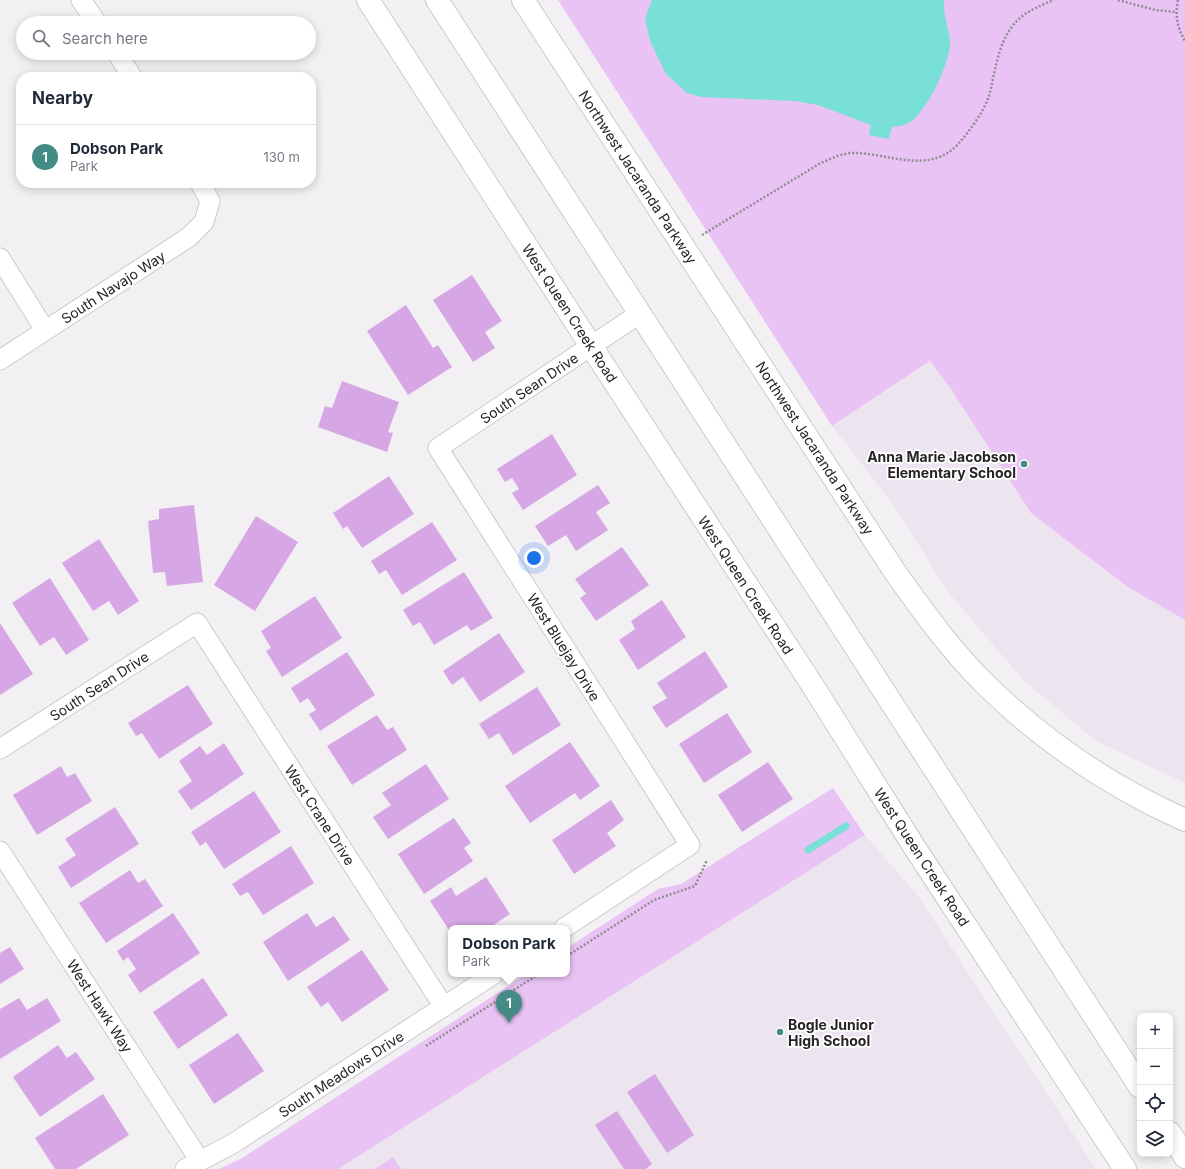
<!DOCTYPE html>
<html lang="en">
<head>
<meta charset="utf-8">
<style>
  :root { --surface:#fff; --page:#f2f2f3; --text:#1f2937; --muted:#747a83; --line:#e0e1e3; --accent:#448b85 }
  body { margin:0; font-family:Inter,sans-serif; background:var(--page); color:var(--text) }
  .controls { position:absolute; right:12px; bottom:12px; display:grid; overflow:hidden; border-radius:8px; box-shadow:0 2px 10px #0003 }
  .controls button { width:36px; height:36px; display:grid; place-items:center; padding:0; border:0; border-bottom:1px solid var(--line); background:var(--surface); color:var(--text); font:20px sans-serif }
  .you { position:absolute; left:534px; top:558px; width:14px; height:14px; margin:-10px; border:3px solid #fff; border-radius:50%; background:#1a73e8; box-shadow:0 0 0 6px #1a73e833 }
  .badge { display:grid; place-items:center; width:26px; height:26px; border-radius:50%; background:var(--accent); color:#fff; font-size:13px; font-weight:700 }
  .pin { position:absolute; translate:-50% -33px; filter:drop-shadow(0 1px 2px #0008) }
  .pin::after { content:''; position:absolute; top:21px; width:14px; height:12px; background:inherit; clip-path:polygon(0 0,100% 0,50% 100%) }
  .popup { position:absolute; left:448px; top:925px; width:122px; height:52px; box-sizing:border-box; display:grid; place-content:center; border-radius:8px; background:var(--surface); filter:drop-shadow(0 1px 3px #0005); font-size:13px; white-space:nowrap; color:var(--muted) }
  .popup b { font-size:15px; color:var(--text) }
  .popup::after { content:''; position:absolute; left:50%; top:100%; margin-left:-8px; border:8px solid transparent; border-top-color:var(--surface) }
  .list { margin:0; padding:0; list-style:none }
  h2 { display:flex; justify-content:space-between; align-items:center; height:52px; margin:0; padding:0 16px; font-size:17px }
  h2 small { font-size:13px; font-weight:400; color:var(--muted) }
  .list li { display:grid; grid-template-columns:26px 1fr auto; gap:12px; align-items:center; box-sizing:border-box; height:64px; padding:0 16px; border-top:1px solid var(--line) }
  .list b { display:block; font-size:15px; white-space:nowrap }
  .list p { margin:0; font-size:13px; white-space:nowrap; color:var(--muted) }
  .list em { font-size:13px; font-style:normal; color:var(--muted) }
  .icon { flex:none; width:22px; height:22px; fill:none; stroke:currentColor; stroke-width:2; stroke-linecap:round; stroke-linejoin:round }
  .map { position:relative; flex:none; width:1185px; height:1169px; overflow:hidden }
  .search { position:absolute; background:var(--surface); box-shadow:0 2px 10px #0003; left:16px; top:16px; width:300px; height:44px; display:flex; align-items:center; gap:10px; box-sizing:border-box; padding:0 14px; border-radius:22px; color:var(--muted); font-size:15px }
  .panel { position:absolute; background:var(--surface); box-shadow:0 2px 10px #0003; left:16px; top:72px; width:300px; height:116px; border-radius:16px }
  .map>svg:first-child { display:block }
  .built { fill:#ece4ee }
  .green { fill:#e9c3f4 }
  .water { fill:#79e0d7 }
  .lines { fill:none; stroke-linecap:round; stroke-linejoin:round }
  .stream { stroke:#79e0d7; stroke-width:7 }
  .building { fill:#d6a7e4 }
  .minor-casing { stroke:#ccc9cd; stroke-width:21 }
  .tertiary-casing { stroke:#ccc9cd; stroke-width:24 }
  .primary-casing { stroke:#ccc9cd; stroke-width:24 }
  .path { stroke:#8f8d8f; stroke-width:2.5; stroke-dasharray:2 2; stroke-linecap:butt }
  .minor { stroke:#fff; stroke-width:19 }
  .tertiary { stroke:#fff; stroke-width:22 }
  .primary { stroke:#fff; stroke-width:22 }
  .poi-dot { fill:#448b85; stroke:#fff; stroke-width:1.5 }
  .labels { text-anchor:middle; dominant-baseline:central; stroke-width:3.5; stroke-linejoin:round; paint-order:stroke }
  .street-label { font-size:14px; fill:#252425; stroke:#fff }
  .poi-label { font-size:14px; font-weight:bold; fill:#252425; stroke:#fff; text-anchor:end }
</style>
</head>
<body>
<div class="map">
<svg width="1185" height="1169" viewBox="0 0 1185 1169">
  <rect width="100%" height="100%" fill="#f3f0f4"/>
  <path class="built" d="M1185,194V783L1096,741L1024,681L949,593L892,503L832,426Z
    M865,835L918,896L1096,1169H338Z"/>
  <path class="green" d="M558,0H1185V620L1128,587L1031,513L951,389L930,361L832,426Z
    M833,788L865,835L338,1169H219L242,1158L527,974H567V948L658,889L681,884Z
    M393,1157L401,1169H375Z"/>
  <path class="water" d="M652,0H944C943,14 948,26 950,39C952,60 926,115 907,124C902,126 896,126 892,127L889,139L869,135L871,125L818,105L795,101L701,97L687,93L666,74L650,41L645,18Z"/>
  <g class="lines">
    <path class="stream" d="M808,850L846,826"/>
  </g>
  <path class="building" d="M472,275L502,321L485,332L495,348L473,362L433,300Z
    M406,305L433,348L438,345L452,367L408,395L367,331Z
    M342,381L399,402L388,432L393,433L387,452L318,427L325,406L332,408Z
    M552,434L577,475L523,510L512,493L519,489L512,478L505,482L497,469Z
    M389,476L414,514L362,548L347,526L343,529L333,513Z
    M598,485L610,503L596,512L608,530L576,551L566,535L548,546L535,526Z
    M194,505L203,582L167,586L165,572L153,573L148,521L159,519V509Z
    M256,516L298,542L255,611L214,585Z
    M432,522L457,560L402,595L386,570L379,574L371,561Z
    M99,539L139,601L118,615L109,601L93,611L62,563Z
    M622,547L649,585L596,621L580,598L586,594L575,579Z
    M464,572L493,618L471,631L467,625L434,645L420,622L413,626L403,610Z
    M50,578L89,640L66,655L54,637L40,646L12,603Z
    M315,596L342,638L282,677L266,651L271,648L261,631Z
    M662,600L686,637L638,670L619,640L635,629L631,621Z
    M0,623L33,674L0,695Z
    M499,633L525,672L480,702L463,677L452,685L443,671Z
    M705,651L728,687L666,728L652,707L667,698L657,683Z
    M347,652L375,695L320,731L309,714L316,710L308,698L300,703L291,688Z
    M188,685L213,724L159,759L142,733L136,736L128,723Z
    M537,687L561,725L513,755L499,733L489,739L479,724Z
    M727,713L752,752L704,783L679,744Z
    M377,715L387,730L393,727L407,750L352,785L327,746Z
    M570,742L600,786L580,800L575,793L530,823L505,786Z
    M224,743L244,774L191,810L178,791L192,781L179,761L200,746L207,755Z
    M768,762L793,799L742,832L718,795Z
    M426,764L449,799L388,839L373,817L391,805L382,793Z
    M61,766L67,777L75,773L92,801L37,835L13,795Z
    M254,791L281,832L224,869L206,842L200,846L191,832Z
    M611,800L624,820L607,833L616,846L574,874L552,840Z
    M115,807L139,844L71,888L58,867L76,855L65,839Z
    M454,818L471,843L464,848L473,861L424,894L398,854Z
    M291,846L314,883L263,915L248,892L240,896L232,884Z
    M130,870L138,883L145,879L163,906L106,943L79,903Z
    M486,877L510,914L489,928H451V933L430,901L451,887L456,896Z
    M173,913L200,953L140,993L128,975L136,969L128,957L123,961L117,951Z
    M307,913L316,927L334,916L350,940L288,981L263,942Z
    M10,947L24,969L0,984V953Z
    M362,950L389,990L342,1022L328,1002L321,1007L307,987Z
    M203,978L228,1015L178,1049L153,1012Z
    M19,998L27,1010L47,998L61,1021L0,1059V1009Z
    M238,1033L264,1071L214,1104L189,1065Z
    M58,1045L67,1058L76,1052L95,1079L40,1117L13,1077Z
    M655,1074L694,1135L667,1153L627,1092Z
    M103,1094L129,1135L76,1169H55L35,1138Z
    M617,1111L652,1164L646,1169H624L595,1125Z"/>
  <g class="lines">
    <defs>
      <path id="minor" d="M81,0L97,23
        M117,53L132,77
        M0,258L45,330
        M0,360L189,237L204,222L210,201L200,183
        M0,749L197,623L444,1007
        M0,851L200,1161
        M564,928L690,845L438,448L639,314
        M185,1169L234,1143L494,974"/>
      <path id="tertiary" d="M523,0L895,572C923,611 951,651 986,685C1044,742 1111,787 1185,820"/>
      <path id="primary" d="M368,0L591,346L811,683L915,848L1125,1169
        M437,0L1140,1087
        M1170,1133L1185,1157"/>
    </defs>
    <use href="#minor" class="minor-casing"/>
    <use href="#tertiary" class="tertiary-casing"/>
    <use href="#primary" class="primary-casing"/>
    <path class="path" d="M1118,0L1155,10L1176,12
      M1178,0C1175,16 1177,27 1185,41
      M702,235L819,164C830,159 844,152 856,153C888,154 925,172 953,149C964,140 985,110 989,96C995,73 997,48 1011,28C1021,13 1039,6 1054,0
      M567,956L654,900L695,886L707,860
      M426,1046L539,974"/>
    <use href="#minor" class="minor"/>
    <use href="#tertiary" class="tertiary"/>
    <use href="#primary" class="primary"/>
  </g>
  <g class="poi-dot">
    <circle cx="1024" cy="464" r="4"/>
    <circle cx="780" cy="1032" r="4"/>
  </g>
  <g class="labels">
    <g class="street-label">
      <text transform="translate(638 177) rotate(57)">Northwest Jacaranda Parkway</text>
      <text transform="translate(113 287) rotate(-33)">South Navajo Way</text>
      <text transform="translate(570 313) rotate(57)">West Queen Creek Road</text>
      <text transform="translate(529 388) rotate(-34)">South Sean Drive</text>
      <text transform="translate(815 448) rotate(57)">Northwest Jacaranda Parkway</text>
      <text transform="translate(746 585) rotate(57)">West Queen Creek Road</text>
      <text transform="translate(564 647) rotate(58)">West Bluejay Drive</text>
      <text transform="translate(99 686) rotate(-33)">South Sean Drive</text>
      <text transform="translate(320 815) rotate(57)">West Crane Drive</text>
      <text transform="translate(922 857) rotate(57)">West Queen Creek Road</text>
      <text transform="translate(100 1006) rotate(57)">West Hawk Way</text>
      <text transform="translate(341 1074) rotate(-33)">South Meadows Drive</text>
    </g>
    <g class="poi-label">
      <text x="1016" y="456">Anna Marie Jacobson<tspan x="1016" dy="16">Elementary School</tspan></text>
      <text x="788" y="1024" text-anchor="start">Bogle Junior<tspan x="788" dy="16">High School</tspan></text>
    </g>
  </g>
</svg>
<div class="controls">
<button>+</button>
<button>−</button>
<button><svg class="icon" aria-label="locate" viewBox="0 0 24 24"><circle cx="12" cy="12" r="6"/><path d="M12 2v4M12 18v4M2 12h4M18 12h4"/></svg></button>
<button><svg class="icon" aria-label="layers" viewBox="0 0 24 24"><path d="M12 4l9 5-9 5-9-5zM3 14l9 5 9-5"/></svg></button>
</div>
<div class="you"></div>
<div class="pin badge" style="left:509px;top:1023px">1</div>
<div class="popup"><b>Dobson Park</b>Park</div>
<div class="search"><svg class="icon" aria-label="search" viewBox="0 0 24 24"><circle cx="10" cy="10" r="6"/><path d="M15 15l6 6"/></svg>Search here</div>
<section class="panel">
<h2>Nearby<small></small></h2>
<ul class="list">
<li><span class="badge">1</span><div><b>Dobson Park</b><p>Park</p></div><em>130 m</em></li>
</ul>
</section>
</div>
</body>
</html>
